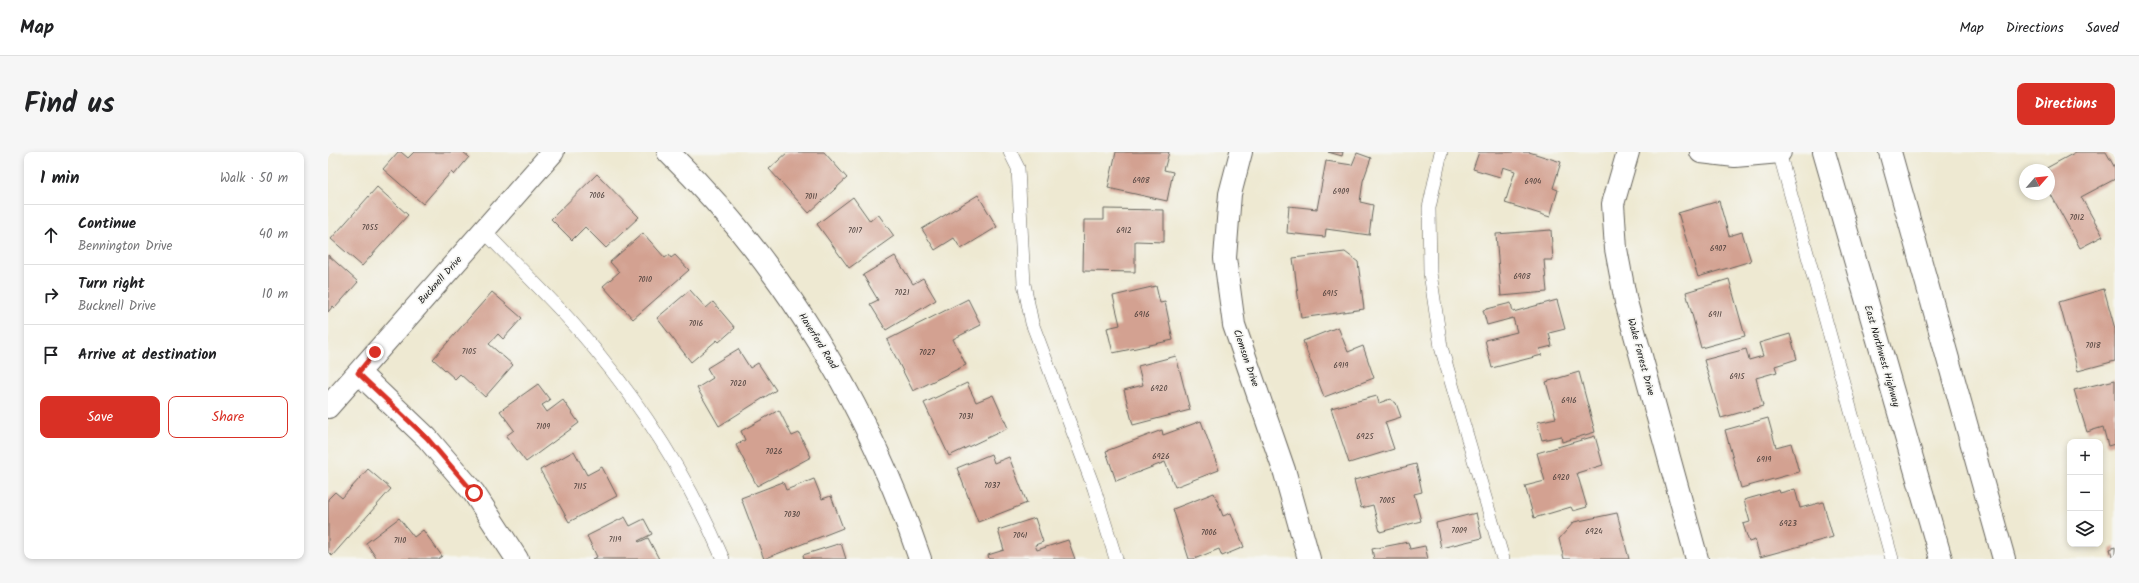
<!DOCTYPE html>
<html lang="en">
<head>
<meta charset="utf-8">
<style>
  :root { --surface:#fff; --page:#f6f6f6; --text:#202124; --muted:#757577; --line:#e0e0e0; --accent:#d93025 }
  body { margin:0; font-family:Kalam,sans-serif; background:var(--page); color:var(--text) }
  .controls { position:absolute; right:12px; bottom:12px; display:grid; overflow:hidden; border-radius:8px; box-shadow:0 2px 6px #0003 }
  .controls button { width:36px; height:36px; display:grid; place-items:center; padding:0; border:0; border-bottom:1px solid var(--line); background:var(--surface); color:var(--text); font:20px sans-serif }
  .compass { position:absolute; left:1691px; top:12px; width:36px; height:36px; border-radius:50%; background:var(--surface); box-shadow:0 2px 6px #0003; rotate:62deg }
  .stop { position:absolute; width:12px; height:12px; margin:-9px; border:3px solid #d93025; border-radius:50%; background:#fff }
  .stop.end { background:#d93025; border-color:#fff; box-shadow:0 1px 4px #0008 }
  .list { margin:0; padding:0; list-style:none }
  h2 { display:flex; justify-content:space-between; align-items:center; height:52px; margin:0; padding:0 16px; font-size:17px }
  h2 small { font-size:13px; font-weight:400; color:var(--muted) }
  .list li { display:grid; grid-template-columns:26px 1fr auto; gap:12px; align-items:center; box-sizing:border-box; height:60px; padding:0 16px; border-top:1px solid var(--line) }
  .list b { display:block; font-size:15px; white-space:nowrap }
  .list p { margin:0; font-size:13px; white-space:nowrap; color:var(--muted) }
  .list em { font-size:13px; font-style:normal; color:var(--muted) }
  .actions { display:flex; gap:8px; padding:12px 16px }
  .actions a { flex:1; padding:9px 0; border:1px solid var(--accent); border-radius:8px; text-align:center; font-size:14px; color:var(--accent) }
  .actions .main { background:var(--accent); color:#fff }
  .icon { flex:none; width:22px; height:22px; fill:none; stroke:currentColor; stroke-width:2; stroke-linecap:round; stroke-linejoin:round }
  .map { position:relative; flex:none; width:1787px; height:407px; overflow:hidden; border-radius:8px }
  header { display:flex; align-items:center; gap:24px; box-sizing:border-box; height:56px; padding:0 20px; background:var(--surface); border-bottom:1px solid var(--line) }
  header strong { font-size:19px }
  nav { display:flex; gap:22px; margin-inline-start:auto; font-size:14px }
  .intro { display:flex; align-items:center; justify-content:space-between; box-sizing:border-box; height:96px; padding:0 24px }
  h1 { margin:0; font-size:28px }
  .button { padding:10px 18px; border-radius:8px; background:var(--accent); color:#fff; font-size:14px; font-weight:700 }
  main { display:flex; gap:24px; padding:0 24px }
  aside { flex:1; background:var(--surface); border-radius:8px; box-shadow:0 2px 6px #0003 }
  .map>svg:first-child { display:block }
  .building { fill:#d3a191 }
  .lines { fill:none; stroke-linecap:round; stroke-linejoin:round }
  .service-casing { stroke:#66645c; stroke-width:14 }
  .minor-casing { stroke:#66645c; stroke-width:24 }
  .primary-casing { stroke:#66645c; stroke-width:24 }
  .service { stroke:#fff; stroke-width:13 }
  .minor { stroke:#fff; stroke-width:22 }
  .primary { stroke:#fff; stroke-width:22 }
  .route { stroke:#d93025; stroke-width:5 }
  .labels { text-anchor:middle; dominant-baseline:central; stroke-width:3.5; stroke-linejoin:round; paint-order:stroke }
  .number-label { font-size:8px; fill:#4a3d39 }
  .street-label { font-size:10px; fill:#1c1c1c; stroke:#f6f6f2 }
</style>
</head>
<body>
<header>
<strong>Map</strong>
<nav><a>Map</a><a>Directions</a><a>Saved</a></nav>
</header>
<div class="intro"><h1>Find us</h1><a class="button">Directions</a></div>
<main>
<aside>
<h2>1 min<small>Walk · 50 m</small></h2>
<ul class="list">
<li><svg class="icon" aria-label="ahead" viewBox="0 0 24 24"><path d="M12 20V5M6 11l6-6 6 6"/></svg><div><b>Continue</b><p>Bennington Drive</p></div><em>40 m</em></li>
<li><svg class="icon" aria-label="right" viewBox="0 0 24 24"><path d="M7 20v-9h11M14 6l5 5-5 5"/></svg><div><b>Turn right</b><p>Bucknell Drive</p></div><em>10 m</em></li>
<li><svg class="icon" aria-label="arrive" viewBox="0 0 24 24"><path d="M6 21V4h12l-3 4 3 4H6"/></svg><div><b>Arrive at destination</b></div></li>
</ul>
<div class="actions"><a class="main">Save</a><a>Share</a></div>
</aside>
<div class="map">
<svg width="1787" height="407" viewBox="0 0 1787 407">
  <rect width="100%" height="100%" fill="#f6f6f2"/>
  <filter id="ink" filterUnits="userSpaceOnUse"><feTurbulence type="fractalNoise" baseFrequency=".025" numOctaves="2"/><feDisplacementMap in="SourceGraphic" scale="8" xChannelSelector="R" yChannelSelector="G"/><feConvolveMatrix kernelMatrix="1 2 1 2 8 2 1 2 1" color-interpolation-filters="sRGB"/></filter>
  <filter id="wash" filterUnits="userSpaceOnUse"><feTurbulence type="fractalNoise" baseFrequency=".012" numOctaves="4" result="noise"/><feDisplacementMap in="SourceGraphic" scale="16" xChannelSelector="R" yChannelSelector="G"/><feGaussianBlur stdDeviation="0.9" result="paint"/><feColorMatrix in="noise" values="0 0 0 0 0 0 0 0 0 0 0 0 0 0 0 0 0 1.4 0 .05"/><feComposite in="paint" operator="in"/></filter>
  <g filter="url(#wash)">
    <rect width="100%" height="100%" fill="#eee9d2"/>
    <g id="blocks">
      <path class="building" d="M70,0H73L80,6L86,0H135L141,5L126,23L123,20L95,52L55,17Z
        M460,0H496L519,26L481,61L441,17Z
        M788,0H841L836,18L845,20L839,49L780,36Z
        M1000,0H1015L1014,4Z
        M1151,0H1201L1233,10L1225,36L1230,38L1222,65L1177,51L1187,19L1175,15L1172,25L1145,17Z
        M1748,0H1778L1787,16V27L1753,45L1775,84L1752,96L1721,39V18H1715Z
        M1029,1L1043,6L1035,29L1032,50L1045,53L1041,83L998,77L997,85L959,81L961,54L989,57L998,9L1024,13Z
        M269,22L311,65L278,96L257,75L244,88L223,67Z
        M49,35L80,63L34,114L3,87Z
        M650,43L669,75L633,97L626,86L607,98L594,77Z
        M525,45L542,69L550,62L566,84L521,116L489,72Z
        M1391,49L1401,84L1414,80L1423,109L1370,125L1350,61Z
        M776,57L836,58V90L807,89V120L755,119L756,68H776Z
        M1223,78L1225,108H1216L1219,140L1173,144L1168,82Z
        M315,81L337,106L341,103L343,106L347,103L361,118L305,167L275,134L291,120L282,110Z
        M1017,100L1030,110L1036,157L973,166L965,106Z
        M0,103L30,130L7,156L5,154L0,160Z
        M567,104L585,132L595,126L608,148L558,178L542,152L550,148L535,123Z
        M1401,127L1417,184L1373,196L1358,140Z
        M828,134L832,151L837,150L845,188L785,201L779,176L792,173L785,144Z
        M1776,137L1787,177V209L1750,219L1731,150Z
        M362,138L378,156L385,150L407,176L391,190L389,188L363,210L329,166Z
        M164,140L194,166L175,187L170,182L161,192L185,213L157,245L132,222L127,227L105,207Z
        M640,147L653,173L625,187L638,213L585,239L559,188Z
        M1229,148L1237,177L1221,181L1224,194L1212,197L1214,203L1164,216L1157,188L1189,180L1185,166L1159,173L1155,158L1183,151L1185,160Z
        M1010,175L1020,200L1035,194L1046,226L996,245L975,189Z
        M1462,182L1469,207L1447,214L1449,220L1428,226L1435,254L1393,266L1376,208L1418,197L1421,208L1435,204L1431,191Z
        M410,197L422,216L430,211L448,238L391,274L369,236L385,226L379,216Z
        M848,204L862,258L805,273L796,238L815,233L810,214Z
        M1251,220L1267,280L1234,290L1233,284L1214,288L1209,270L1228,266L1218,230Z
        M1787,228V292L1780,294L1775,275L1759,280L1746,238Z
        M639,231L648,250L665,243L680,276L621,304L596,251Z
        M210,232L222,248L214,253L219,260L235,248L251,271L198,310L178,284L186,278L172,259Z
        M1049,244L1051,251L1062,247L1068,251L1073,265L1057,270L1066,297L1021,311L1003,256Z
        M451,258L464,284L471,281L483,305L429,334L408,293L417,288L413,279Z
        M1440,266L1448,295L1463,291L1471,320L1413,336L1397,278Z
        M873,269L891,318L847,335L837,310L788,329L778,299L834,278L835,283Z
        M1267,284L1275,313L1249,321L1259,355L1245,359L1243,355L1206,366L1197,334L1217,329L1209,301Z
        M246,299L259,323L274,315L289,344L241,370L212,318Z
        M663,302L666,311L681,305L699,351L650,370L629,316Z
        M1088,312L1094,340L1086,342L1093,369L1052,380L1045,353L1033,356L1026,328Z
        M40,317L63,337L4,404L0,400V347L7,340L14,346Z
        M486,327L494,347L503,344L515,376L436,407L413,346L455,330L458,338Z
        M1467,337L1472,356L1495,350L1505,385L1432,405L1427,388L1421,390L1415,372L1422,370L1416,348L1451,338L1452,341Z
        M886,341L895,364L903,361L916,395L894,404L891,397L866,407H861L845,357Z
        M1148,361L1154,386L1113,396L1108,371Z
        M1289,361L1301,407H1236L1231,387L1246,370Z
        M297,365L302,374L316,367L324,382L310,389L311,390L320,386L331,407H264L269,405L259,384Z
        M71,366L86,385L95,378L114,404L110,407H49L38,391Z
        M707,366L715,390L707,393L709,398L740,388L747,407H661L660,403L676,398L670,378Z
        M1080,390L1082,397L1097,394L1100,407H1046L1044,397Z
        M513,391L518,407H476L475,403Z
        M1787,395V407H1785L1782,397Z"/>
    </g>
  </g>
  <g filter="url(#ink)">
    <use href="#blocks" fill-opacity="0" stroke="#66645c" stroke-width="1"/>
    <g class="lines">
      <defs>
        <path id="service" d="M682,0L690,16L696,132L704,171L766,336L788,407
          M1113,0L1101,56L1102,121L1113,195L1175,407
          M1451,0L1564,407
          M156,79C186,111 219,142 248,175C309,245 359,322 395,407"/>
        <path id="minor" d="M340,0C456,114 540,254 592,407
          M913,0L902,42L897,106L906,173L957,321L981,407
          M1300,0L1285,52L1288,97L1298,150L1369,407
          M1373,0L1407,4L1452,0
          M31,221L99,286L146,341L189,407
          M0,255L225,0"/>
        <path id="primary" d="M1496,0L1613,407
          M1562,0L1676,407"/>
      </defs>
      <use href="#service" class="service-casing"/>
      <use href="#minor" class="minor-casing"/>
      <use href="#primary" class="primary-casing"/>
      <use href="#service" class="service"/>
      <use href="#minor" class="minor"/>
      <use href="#primary" class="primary"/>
    </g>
  </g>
  <g class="lines" filter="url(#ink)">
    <path class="route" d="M47,200L30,221L99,286L146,341"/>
  </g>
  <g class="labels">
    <g class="number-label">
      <text x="813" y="28">6908</text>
      <text x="1205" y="29">6904</text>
      <text x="1013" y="39">6909</text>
      <text x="269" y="43">7006</text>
      <text x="483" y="44">7011</text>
      <text x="1749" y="65">7012</text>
      <text x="42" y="75">7055</text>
      <text x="527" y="78">7017</text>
      <text x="796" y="78">6912</text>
      <text x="1390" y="96">6907</text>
      <text x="1194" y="124">6908</text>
      <text x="317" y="127">7010</text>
      <text x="574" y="140">7021</text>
      <text x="1002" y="141">6915</text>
      <text x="814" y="162">6916</text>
      <text x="1387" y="162">6911</text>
      <text x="368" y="171">7016</text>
      <text x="1765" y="193">7018</text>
      <text x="141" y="199">7105</text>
      <text x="599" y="200">7027</text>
      <text x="1013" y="213">6919</text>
      <text x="1409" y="224">6915</text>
      <text x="410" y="231">7020</text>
      <text x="831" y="236">6920</text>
      <text x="1241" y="248">6916</text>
      <text x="638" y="264">7031</text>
      <text x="215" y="274">7109</text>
      <text x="1037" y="284">6925</text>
      <text x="446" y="299">7026</text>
      <text x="833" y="304">6926</text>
      <text x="1436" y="307">6919</text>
      <text x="1233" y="325">6920</text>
      <text x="664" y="333">7037</text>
      <text x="252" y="334">7115</text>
      <text x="1059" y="348">7005</text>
      <text x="464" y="362">7030</text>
      <text x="1460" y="371">6923</text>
      <text x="1131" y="378">7009</text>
      <text x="1266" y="379">6924</text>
      <text x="881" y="380">7006</text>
      <text x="692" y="383">7041</text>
      <text x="287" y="387">7119</text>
      <text x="72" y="388">7110</text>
    </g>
    <g class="street-label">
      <text transform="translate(112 128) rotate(-48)">Bucknell Drive</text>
      <text transform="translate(490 189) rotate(58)">Haverford Road</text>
      <text transform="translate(1554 204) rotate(74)">East Northwest Highway</text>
      <text transform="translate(1313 205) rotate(75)">Wake Forrest Drive</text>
      <text transform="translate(918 206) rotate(71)">Clemson Drive</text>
    </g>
  </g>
</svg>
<div class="controls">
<button>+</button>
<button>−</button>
<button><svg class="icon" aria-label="layers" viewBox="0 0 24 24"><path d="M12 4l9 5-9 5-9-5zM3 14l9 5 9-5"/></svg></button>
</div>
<svg class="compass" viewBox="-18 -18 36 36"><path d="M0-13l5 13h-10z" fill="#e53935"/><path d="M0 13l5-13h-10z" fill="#757577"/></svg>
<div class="stop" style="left:146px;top:341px"></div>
<div class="stop end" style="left:47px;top:200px"></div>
</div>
</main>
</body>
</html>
